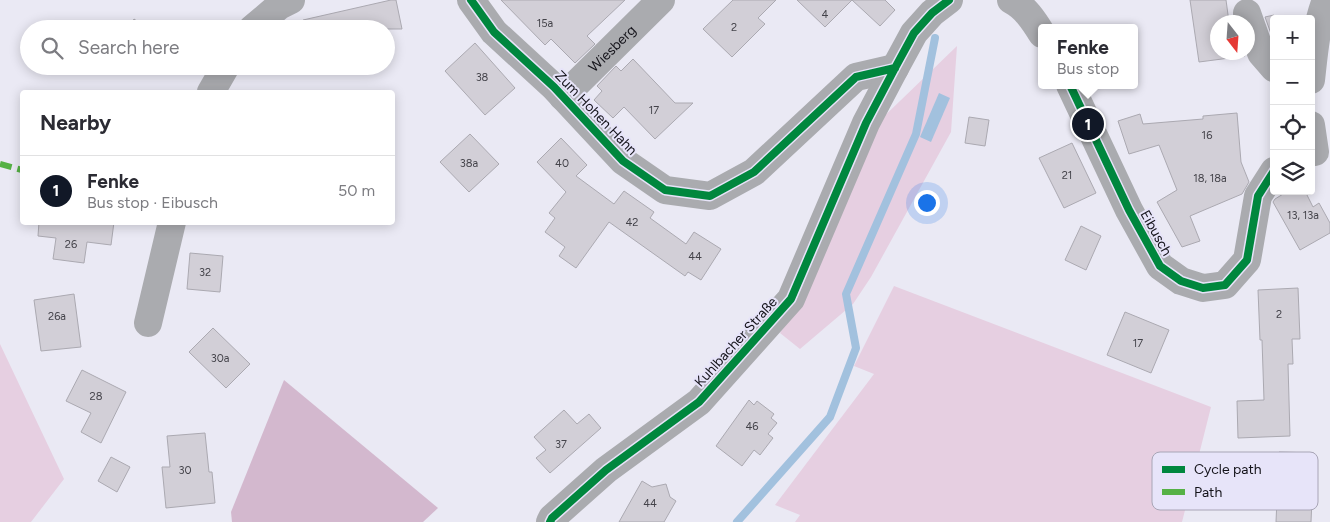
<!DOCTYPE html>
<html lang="en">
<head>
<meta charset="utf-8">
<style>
  :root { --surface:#fff; --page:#f7f7f7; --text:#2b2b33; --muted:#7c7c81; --line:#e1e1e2; --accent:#111827 }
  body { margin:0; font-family:Figtree,sans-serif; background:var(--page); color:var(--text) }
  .controls { position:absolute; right:15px; top:15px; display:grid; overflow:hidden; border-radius:5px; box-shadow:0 2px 12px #0003 }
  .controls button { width:45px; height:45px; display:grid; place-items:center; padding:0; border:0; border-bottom:1px solid var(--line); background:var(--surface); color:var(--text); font:25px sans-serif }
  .compass { position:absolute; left:1210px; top:15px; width:45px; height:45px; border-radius:50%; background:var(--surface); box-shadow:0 2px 12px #0003; rotate:163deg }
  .you { position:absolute; left:926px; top:202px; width:18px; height:18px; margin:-12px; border:4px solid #fff; border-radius:50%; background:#1a73e8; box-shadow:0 0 0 8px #1a73e833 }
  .badge { display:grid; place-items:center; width:32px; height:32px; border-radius:50%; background:var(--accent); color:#fff; font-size:16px; font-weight:700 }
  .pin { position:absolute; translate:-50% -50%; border:2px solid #fff; box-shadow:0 1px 5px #0006 }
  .popup { position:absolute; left:1038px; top:24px; width:100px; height:65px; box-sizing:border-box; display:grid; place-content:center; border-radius:5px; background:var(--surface); filter:drop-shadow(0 1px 4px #0005); font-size:16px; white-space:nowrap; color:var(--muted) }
  .popup b { font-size:19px; color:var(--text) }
  .popup::after { content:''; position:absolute; left:50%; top:100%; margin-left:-10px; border:10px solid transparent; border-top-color:var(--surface) }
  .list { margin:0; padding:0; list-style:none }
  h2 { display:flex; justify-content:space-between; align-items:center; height:65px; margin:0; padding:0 20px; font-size:21px }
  h2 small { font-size:16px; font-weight:400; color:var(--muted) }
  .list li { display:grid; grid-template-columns:32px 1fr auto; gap:15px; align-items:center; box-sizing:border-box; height:70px; padding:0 20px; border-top:1px solid var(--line) }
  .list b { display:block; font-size:19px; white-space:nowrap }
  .list p { margin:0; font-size:16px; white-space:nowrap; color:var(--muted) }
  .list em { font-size:16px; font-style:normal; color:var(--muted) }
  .icon { flex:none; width:28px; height:28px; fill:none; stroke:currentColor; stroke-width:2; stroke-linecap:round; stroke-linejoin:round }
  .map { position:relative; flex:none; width:1330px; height:522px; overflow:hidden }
  .search { position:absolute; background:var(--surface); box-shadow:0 2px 12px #0003; left:20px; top:20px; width:375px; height:55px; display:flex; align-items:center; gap:12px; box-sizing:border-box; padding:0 18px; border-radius:28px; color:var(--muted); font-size:19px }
  .panel { position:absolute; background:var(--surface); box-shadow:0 2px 12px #0003; left:20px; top:90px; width:375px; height:135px; border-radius:5px }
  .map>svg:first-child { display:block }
  .green { fill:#e6cfe1 }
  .forest { fill:#d3b8ce }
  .water { fill:#a2c1de }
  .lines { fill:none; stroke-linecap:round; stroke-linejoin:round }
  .stream { stroke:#a2c1de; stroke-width:8 }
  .building { fill:#d2cfd7; stroke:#aba9b1 }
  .minor { stroke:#aaabaf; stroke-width:28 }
  .quiet { stroke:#55b145; stroke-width:6; stroke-dasharray:12 6; stroke-linecap:butt }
  .cycleway-casing { stroke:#e7e4f9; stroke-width:11 }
  .cycleway { stroke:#00873e; stroke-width:8 }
  .labels { text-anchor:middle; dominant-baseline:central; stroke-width:4; stroke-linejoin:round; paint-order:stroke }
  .number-label { font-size:11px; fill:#44434a }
  .street-label { font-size:14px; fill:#14131a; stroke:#e7e4f9 }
  .key { fill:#e7e4f9; stroke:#a8a5b6; stroke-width:1 }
  .key-label { font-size:14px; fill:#14131a }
</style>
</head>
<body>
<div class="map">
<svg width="1330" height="522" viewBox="0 0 1330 522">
  <rect width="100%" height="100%" fill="#eae9f4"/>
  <path class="green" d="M957,46L951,132L871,277L853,304L800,349L780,333L799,303L873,127Z
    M894,286L1211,407L1182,522H795L800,515L775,505L874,374L854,366Z
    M0,344L64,479L31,522H0Z"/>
  <path class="forest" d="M284,380L438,508L423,522H232L231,512Z"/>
  <path class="water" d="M939,93L950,98L931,142L920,137Z"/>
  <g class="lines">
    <path class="stream" d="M737,522L830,417L856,348L846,294L916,134L935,38"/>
  </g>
  <path class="building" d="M391,0H396L402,29H304L303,20Z
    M501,0H625L587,36L595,44L575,63L551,39L545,45Z
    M733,0H776L758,18L765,24L732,57L703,29Z
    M797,0H885L895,10L880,26L852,0L825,27Z
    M1190,0H1226L1229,22H1218V52H1244L1245,56L1199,62Z
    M1274,15V42L1265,17Z
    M134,19L148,29H128Z
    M475,43L515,88L485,115L445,71Z
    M633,59L675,103H693L655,139L624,107L613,118L594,100L602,91L597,86L616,66L621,71Z
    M1237,113L1241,162L1249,182L1242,194L1190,216L1200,241L1182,247L1157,202L1177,190L1159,145L1129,154L1118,121L1140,114L1143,124L1203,119V116Z
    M969,117L989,120L985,146L965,143Z
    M470,134L499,164L469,192L440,162Z
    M561,138L587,165L576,176L614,204L624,191L654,212L650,218L686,244L694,232L721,249L701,280L688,272L685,276L609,222L576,268L559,256L565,247L545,232L555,218L549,213L566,192L537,162Z
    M1072,143L1096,193L1064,208L1039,158Z
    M1288,191H1305L1313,207L1319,203L1330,223V233L1300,250L1273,202L1275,199Z
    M39,222H114L111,245L87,242L84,263L53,259L56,238L38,236Z
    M1081,226L1101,236L1086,270L1065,260Z
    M190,253L223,256L220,292L187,289Z
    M1298,288L1300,339H1292L1293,364H1288L1290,436L1238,438L1237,401L1264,400L1262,340H1260L1258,290Z
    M74,294L81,347L41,351L34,300Z
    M1125,312L1169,330L1151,373L1107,355Z
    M213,328L250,364L226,388L189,352Z
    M82,370L126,392L101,443L81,432L91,413L66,401Z
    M749,400L754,405L757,401L774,414L771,418L777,423L768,434L773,438L760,455L754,450L742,466L716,446Z
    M564,410L577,424L589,414L601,428L550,473L536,458L546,450L534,437Z
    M205,433L209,472H212L215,503L166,508L162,467H170L167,436Z
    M1279,452L1314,453L1311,522H1276Z
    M111,457L130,467L117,492L98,481Z
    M642,481L652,487L666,484L670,497L676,501L664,522H619Z"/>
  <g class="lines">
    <g class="minor">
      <path d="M471,0L494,32L554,87L623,161L665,190L710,196L754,172L856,77L895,68"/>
      <path d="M1011,0C1025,7 1034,21 1042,34"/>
      <path d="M1247,13L1261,53L1274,68"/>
      <path d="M252,29L279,6L291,0"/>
      <path d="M1311,80C1314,54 1316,25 1326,0"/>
      <path d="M1070,85L1129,210L1160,266L1181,281L1203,288L1225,285L1247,260L1258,196L1274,171"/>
      <path d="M211,92L226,66"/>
      <path id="s1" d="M563,97L661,0"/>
      <path d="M1311,125L1315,152"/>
      <path d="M148,323L172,222"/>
      <path d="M550,522L552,518L606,470L699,402L791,299L866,123L895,68L914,33L932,13L949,0"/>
    </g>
    <path class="quiet" d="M0,164L22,170"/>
    <defs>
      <path id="cycleway" d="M471,0L494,32L554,87L623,161L665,190L710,196L754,172L856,77L895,68
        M1070,85L1129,210L1160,266L1181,281L1203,288L1225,285L1247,260L1258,196L1274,171
        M550,522L552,518L606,470L699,402L791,299L866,123L895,68L914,33L932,13L949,0"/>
    </defs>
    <use href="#cycleway" class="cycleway-casing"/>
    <use href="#cycleway" class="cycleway"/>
  </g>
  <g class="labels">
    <g class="number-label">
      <text x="825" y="14">4</text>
      <text x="545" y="23">15a</text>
      <text x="734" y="27">2</text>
      <text x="482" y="77">38</text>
      <text x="654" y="110">17</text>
      <text x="1207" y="135">16</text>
      <text x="469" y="163">38a</text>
      <text x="562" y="163">40</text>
      <text x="1067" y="175">21</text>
      <text x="1210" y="178">18, 18a</text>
      <text x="1303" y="215">13, 13a</text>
      <text x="632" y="222">42</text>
      <text x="71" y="244">26</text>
      <text x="695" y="256">44</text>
      <text x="205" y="272">32</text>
      <text x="1279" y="314">2</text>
      <text x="57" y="316">26a</text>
      <text x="1138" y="343">17</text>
      <text x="220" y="358">30a</text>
      <text x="96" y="396">28</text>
      <text x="752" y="426">46</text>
      <text x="561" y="444">37</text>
      <text x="185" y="470">30</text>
      <text x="650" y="503">44</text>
    </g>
    <g class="street-label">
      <text stroke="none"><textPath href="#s1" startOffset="69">Wiesberg</textPath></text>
      <text transform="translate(596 113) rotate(46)">Zum Hohen Hahn</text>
      <text transform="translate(1156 233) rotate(61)">Eibusch</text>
      <text transform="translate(736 342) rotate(-48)">Kuhlbacher Straße</text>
    </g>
  </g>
  <rect x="1152" y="452" width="166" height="58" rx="8" class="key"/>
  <rect x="1162" y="466" width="23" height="7" fill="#00873e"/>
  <rect x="1162" y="489" width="23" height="6" fill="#55b145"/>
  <g class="key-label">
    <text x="1194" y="474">Cycle path</text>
    <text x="1194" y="497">Path</text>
  </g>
</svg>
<div class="controls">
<button>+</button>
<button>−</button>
<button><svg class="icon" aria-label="locate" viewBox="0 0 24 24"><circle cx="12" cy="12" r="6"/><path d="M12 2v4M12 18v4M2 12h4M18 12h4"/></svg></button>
<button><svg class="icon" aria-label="layers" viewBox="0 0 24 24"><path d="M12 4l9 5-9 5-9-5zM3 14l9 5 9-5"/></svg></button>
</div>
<svg class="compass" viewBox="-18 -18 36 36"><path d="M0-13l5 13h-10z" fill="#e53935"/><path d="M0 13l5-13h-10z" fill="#7c7c81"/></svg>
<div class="you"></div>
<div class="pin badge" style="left:1088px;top:124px">1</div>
<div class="popup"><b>Fenke</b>Bus stop</div>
<div class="search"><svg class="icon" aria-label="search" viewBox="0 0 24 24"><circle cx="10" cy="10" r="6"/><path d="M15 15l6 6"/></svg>Search here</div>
<section class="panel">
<h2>Nearby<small></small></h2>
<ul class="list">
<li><span class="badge">1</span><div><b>Fenke</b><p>Bus stop · Eibusch</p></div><em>50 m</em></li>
</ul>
</section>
</div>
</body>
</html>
